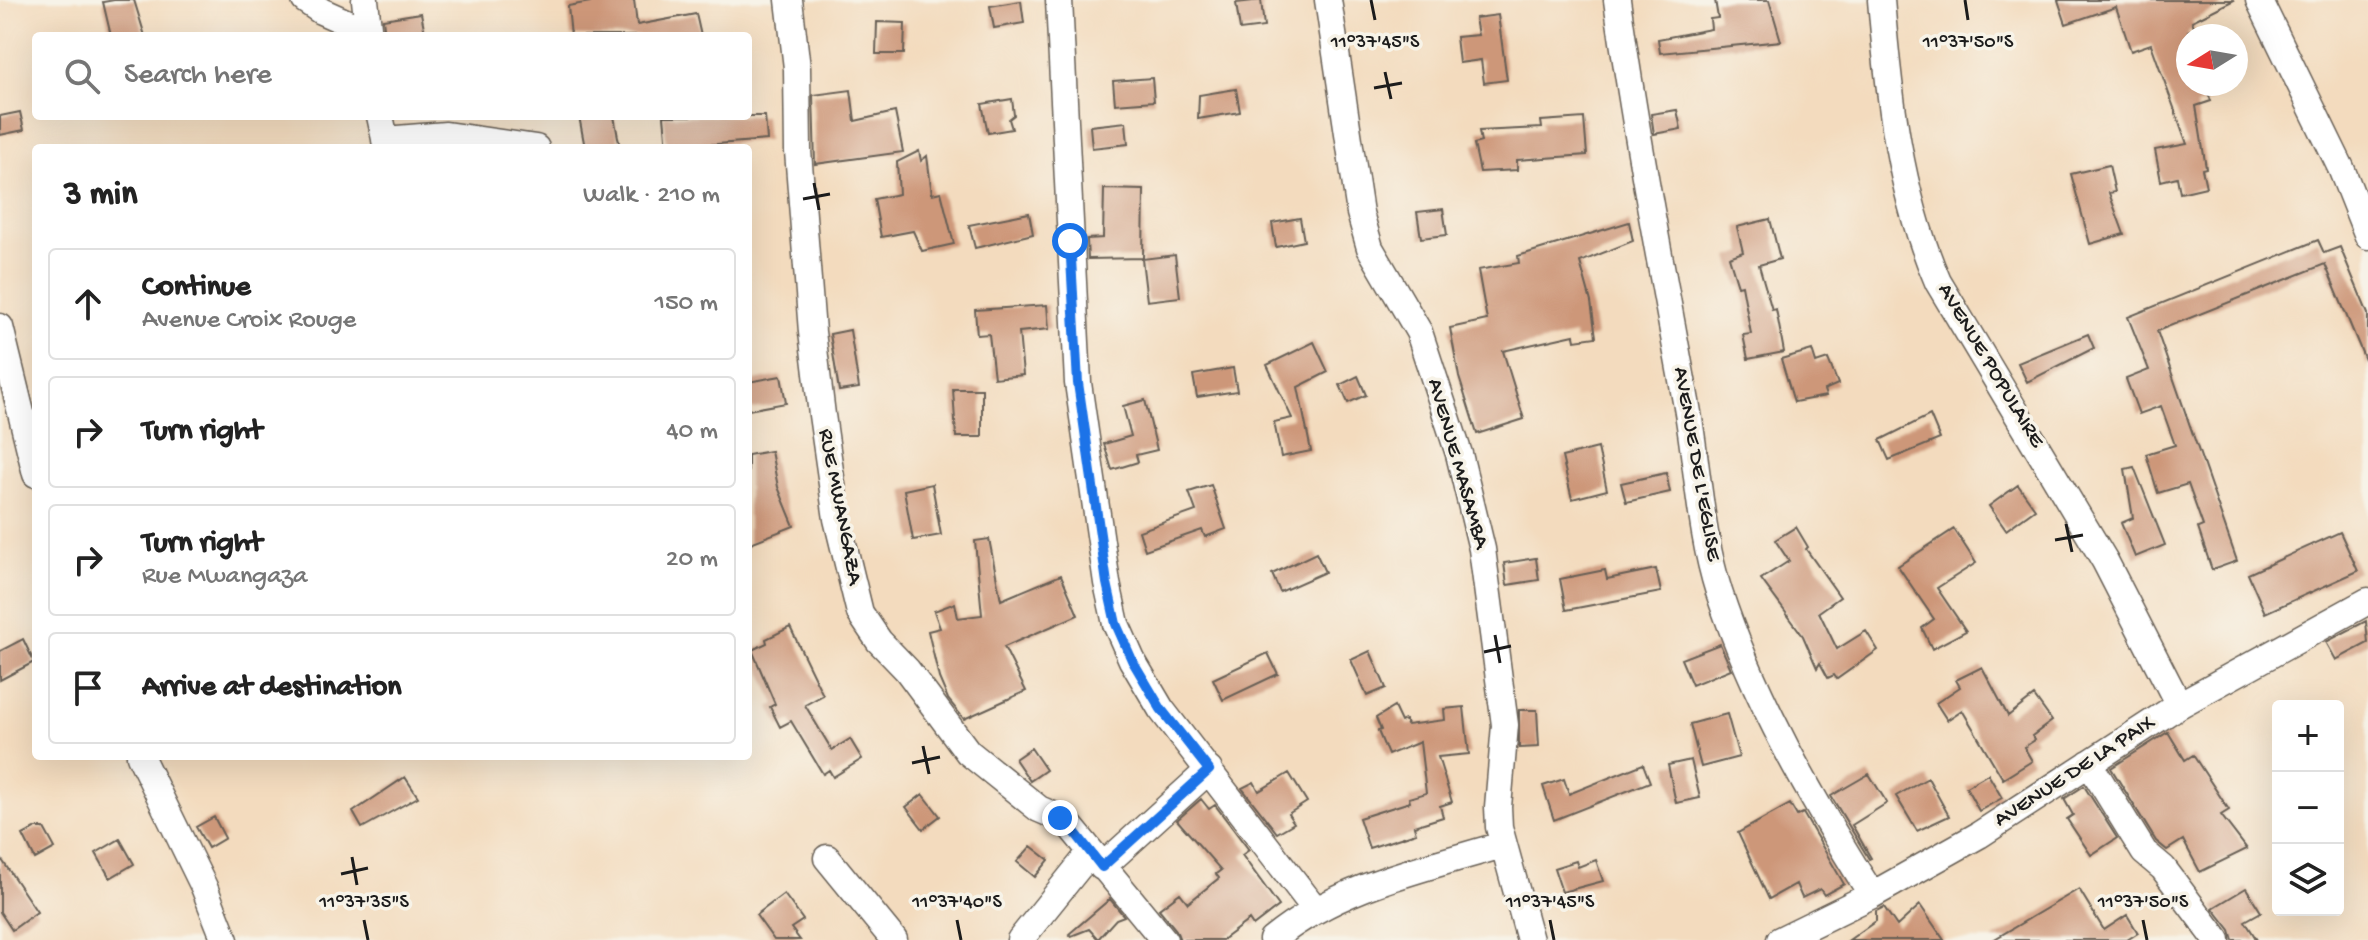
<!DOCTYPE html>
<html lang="en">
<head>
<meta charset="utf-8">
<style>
  :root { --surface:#fff; --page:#f2f2f2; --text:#222; --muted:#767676; --line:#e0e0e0 }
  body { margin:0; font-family:"Gochi Hand",sans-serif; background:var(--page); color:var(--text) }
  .controls { position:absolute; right:24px; bottom:24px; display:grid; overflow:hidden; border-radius:8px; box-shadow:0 8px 32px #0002 }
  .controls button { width:72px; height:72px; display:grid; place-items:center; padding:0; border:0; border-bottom:2px solid var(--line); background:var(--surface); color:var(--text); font:40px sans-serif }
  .compass { position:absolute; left:2176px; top:24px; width:72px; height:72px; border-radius:50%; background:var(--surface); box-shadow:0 8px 32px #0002; rotate:259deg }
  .stop { position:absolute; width:24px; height:24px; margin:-18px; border:6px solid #1a73e8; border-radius:50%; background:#fff }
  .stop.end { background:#1a73e8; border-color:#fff; box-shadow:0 2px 8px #0008 }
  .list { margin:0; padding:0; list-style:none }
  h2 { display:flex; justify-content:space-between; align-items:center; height:104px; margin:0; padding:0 32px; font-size:34px }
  h2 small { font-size:26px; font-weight:400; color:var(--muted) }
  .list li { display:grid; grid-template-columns:52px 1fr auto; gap:24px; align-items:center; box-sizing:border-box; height:112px; margin:0 16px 16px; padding:0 16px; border:2px solid var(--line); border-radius:8px }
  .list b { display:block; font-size:30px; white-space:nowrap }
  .list p { margin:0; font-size:26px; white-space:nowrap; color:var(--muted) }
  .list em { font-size:26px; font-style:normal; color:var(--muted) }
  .icon { flex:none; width:44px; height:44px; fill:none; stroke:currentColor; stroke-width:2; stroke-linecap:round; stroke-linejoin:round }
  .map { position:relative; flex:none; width:2368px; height:940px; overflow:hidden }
  .search { position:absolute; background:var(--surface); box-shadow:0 8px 32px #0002; left:32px; top:32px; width:720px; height:88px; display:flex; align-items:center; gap:20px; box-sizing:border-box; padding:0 28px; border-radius:8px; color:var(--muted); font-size:30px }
  .panel { position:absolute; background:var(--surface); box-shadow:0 8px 32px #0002; left:32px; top:144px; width:720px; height:616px; border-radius:8px }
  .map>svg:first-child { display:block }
  .building { fill:#cd9779 }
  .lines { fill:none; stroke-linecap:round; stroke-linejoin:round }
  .street-casing { stroke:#675f55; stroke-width:29 }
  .street { stroke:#fff; stroke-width:26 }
  .route { stroke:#1a73e8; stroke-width:10 }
  .ticks { fill:none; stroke:#1c1c1c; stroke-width:3 }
  .labels { text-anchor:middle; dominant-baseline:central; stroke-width:7; stroke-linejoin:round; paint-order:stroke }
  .street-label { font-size:22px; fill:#1c1c1c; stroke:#f7f3e8 }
  .ticks-label { font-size:20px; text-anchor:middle; fill:#1c1c1c; stroke:#f7f3e8; stroke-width:7; stroke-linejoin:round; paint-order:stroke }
</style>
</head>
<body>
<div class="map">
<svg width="2368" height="940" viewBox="0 0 2368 940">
  <rect width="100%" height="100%" fill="#f7f3e8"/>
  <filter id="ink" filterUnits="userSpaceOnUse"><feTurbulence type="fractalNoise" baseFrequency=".0125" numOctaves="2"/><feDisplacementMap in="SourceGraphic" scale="16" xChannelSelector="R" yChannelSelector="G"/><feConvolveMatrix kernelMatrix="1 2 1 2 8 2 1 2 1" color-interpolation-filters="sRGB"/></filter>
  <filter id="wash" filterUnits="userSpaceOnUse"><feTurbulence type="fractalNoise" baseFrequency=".006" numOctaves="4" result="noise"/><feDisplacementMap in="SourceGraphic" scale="32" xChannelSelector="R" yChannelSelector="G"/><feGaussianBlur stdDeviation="1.8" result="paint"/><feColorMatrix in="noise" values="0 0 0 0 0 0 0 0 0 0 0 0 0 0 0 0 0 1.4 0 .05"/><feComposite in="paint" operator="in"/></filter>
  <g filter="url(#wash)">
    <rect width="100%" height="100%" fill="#f3dbbe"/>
    <g id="blocks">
      <path class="building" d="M114,0H134L145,36H111L103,2Z
        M601,0H634L637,25L696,14L701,36H571L568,6Z
        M1261,0L1264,27L1240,30L1236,3Z
        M1715,0H1769L1781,41L1660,53L1658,39L1711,29L1710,19L1718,18Z
        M2058,0H2234L2192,21L2195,29L2188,31V84H2205L2211,101L2196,106L2206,168L2202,169L2206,187L2180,193L2177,177L2161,181L2155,150L2187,144L2151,44L2131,51L2116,7L2066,24Z
        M1021,1L1024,23L994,28L990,6Z
        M421,13L425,33L385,36L383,19Z
        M1498,15L1507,80L1484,83L1481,60L1459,63L1456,37L1478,35L1475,18Z
        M877,22L905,23L904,54H876Z
        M1152,78L1154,101L1115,104L1113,81Z
        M1236,89L1240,112L1198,119L1199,95Z
        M851,90L855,121L895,112L903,152L815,164L813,95Z
        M1012,99L1014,115L1009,119L1012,129L988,133L982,104Z
        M1677,110L1681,129L1654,134L1651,114Z
        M20,112L24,130L0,135V116Z
        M579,116H614L620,148H585Z
        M664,116H765L767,140L667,148Z
        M1584,118L1587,155L1517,160V170L1480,172L1474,144L1481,142L1479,131L1542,128L1541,121Z
        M1126,122L1128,144L1092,148L1090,126Z
        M919,151L921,161L927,156L932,194L941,192L954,244L922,251L913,231L881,237L874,199L899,194L897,162Z
        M2109,165L2115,192L2109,193L2124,234L2090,244L2071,174Z
        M1104,189L1144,190L1143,258L1088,259L1087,239L1103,238Z
        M1443,209L1447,235L1421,238L1417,212Z
        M1029,213L1033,234L975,248L969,225Z
        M1300,218L1304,241L1276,247L1272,223Z
        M1770,219L1780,259L1759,265L1772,310L1776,309L1784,352L1748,359L1743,335L1751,334L1742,285L1738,286L1729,257L1743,252L1737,227Z
        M1629,222L1633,241L1580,262L1591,302L1596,337L1575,340L1574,335L1503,351L1524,419L1477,434L1459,377L1450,328L1487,320L1478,270L1519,263L1518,256Z
        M2318,240L2324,253L2340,247L2368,314V367L2325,264L2157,331L2237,561L2212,570L2198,528L2203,526L2188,484L2158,493L2146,454L2175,445L2161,406L2139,414L2126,379L2149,370L2128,317Z
        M1175,255L1180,297L1147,301L1142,259Z
        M1047,305L1049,329L1019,332L1023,375L994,378L989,334L977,335L975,310Z
        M850,330L859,388L839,391L830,334Z
        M2088,334L2094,348L2027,382L2018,363Z
        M1314,342L1328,372L1298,387L1311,451L1281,457L1274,422L1292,418L1267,365Z
        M1812,350L1816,363L1828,359L1838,384L1824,390L1826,396L1794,402L1781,359Z
        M1233,368L1237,391L1197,397L1193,375Z
        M781,376L786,403L748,410V382Z
        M1358,376L1366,395L1348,403L1340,385Z
        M953,389H982V437H956Z
        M1145,400L1157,450L1136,455L1138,462L1112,470L1104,444L1131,436L1123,406Z
        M1930,415L1940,439L1889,460L1880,440Z
        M1598,448L1607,490L1572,499L1562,457Z
        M771,451L778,487L794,526L748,544V455Z
        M2134,467L2165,545L2135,557L2121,523L2133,518L2125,469Z
        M1666,473L1670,492L1626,502L1621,483Z
        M932,484L941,535L913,540L904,490Z
        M1211,485L1226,529L1205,537L1202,530L1145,550L1139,531L1196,511L1189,492Z
        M2018,485L2035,509L2006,530L1989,506Z
        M1796,527L1808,547L1806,549L1840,597L1819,612L1837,649L1866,631L1878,650L1837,679L1834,675L1828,678L1820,663L1817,668L1803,636L1761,579L1789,561L1775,540Z
        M1954,529L1976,563L1937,588L1966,631L1932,649L1922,628L1934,619L1898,566Z
        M2340,532L2358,571L2265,613L2248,574Z
        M989,539L1001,600L1061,575L1078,615L1004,647L1026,691L964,719L948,699L939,678L928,631L940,628L934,611L955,603L958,618L982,615L975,541Z
        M1316,553L1325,572L1280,592L1272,574Z
        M1536,558L1539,580L1507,585L1504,563Z
        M1656,569L1661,592L1566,610L1560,579L1605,570L1607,579Z
        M2366,621L2368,643L2336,660L2326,642Z
        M790,627L823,695L805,705L832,750L850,739L862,759L833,777L829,770L823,774L791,721L780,727L770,707L775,704L752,650L767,643L766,639Z
        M23,639L34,662L0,680V651Z
        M1720,644L1731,669L1692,685L1681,659Z
        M1370,651L1386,688L1367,696L1351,660Z
        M1268,653L1278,674L1223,700L1213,679Z
        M1982,667L2008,716L2034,696L2052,721L2032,736L2035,740L2024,747L2032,761L2003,779L1962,710L1947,720L1936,703L1960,687L1956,680Z
        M1394,707L1401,722L1405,720L1407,725L1445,720L1444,709L1464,707L1469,754L1438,757L1452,802L1440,806L1443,817L1414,826L1416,833L1369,848L1359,818L1410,802L1409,798L1426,793L1420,742L1388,755L1378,731L1381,730L1376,718Z
        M1519,710H1537L1539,747L1519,748Z
        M1727,714L1739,757L1701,767L1690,724Z
        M2168,732L2185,760L2193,755L2229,810L2221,815L2247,849L2200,872L2183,840L2167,850L2156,841L2111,768Z
        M1031,748L1046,770L1030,781L1015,759Z
        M1691,760L1700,798L1676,803L1668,765Z
        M1643,764L1650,782L1554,820L1543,786L1564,779L1569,794Z
        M1289,773L1307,802L1288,814L1294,823L1277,833L1242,788L1254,782L1259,791Z
        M1869,774L1887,803L1852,825L1871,858L1869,859L1831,796Z
        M1988,774L2002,798L1979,811L1966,787Z
        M405,777L418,797L362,828L353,812Z
        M1928,778L1949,816L1917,831L1896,796Z
        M2084,786L2117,838L2091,855L2067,819L2073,815L2064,799Z
        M923,794L940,816L923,829L906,807Z
        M1201,799L1209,809L1215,805L1249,850L1242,855L1279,906L1253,926L1249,920L1222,940H1180L1176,930L1159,909L1180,893L1188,903L1219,878L1216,874L1221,870L1177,820Z
        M1790,804L1797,816L1803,813L1844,884L1824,895L1820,889L1802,898L1796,884L1769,899L1738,833Z
        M214,817L225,838L208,848L196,827Z
        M36,828H44L55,848L35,859L23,835Z
        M120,839L134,864L110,878L96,853Z
        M1031,846L1049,860L1035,877L1017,862Z
        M0,857L37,912L12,930L0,912Z
        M1596,860L1603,881L1562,892L1554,868L1576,861L1578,867Z
        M2246,888L2261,912L2245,921L2257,940H2233L2230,930L2213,908Z
        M2079,889L2104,930L2127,915L2138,933L2127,940H1993Z
        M784,894L803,920L791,928L800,940H774L756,915Z
        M1110,899L1124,916L1116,919L1098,939L1089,929L1071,936L1069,934Z
        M1920,905L1944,940H1849L1876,921V911L1884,907L1897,926Z"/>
    </g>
  </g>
  <g filter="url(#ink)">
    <use href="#blocks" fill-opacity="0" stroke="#675f55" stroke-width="2"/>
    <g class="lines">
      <defs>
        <path id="street" d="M305,0L321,11L368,32
          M365,0L369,36
          M789,0L797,68L798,151L812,332L822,415L837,519L860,613L879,641L907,670L968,752L1039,809L1060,818L1070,826L1164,940
          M1059,0L1078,383L1107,583L1116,624L1132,660L1161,709L1315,909
          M1328,0L1360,213L1370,248L1419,332L1459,454L1482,549L1505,725L1498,807L1499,827L1530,940
          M1617,0C1636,136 1662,271 1687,407C1698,468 1700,533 1719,592C1754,699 1812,800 1872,895
          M1881,0C1889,96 1899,193 1938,282L2105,561L2179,705
          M2259,0L2341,168L2368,236
          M380,116L387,148
          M385,140L446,135L536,148
          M0,327L36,474
          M140,756L204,887L225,940
          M2089,763L2144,852L2163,868L2217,940
          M827,858L894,940
          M1102,867L1209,770
          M1020,940L1090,853
          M1272,940C1338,886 1421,869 1502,845
          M1780,940L1872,895L1979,835L2179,705L2368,601"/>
      </defs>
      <use href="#street" class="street-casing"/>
      <use href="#street" class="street"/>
    </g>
  </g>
  <g class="lines" filter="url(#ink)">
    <path class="route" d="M1060,818L1070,826L1102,867L1209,770L1161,709L1132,660L1116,624L1107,583L1078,383L1070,241"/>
  </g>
  <path class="ticks" d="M1371,0L1375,20M1965,0L1968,20M1385,72L1391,99M1374,88L1402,83M814,183L819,210M803,199L830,194M2066,524L2072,552M2055,540L2083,535M1495,635L1500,663M1484,652L1511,646M923,746L929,774M912,763L940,757M352,857L357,885M341,874L368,868M364,920L368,940M957,920L961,940M1550,920L1554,940M2143,920L2147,940"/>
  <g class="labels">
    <g class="street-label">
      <text transform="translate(1990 366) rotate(59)">AVENUE POPULAIRE</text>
      <text transform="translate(1457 464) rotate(74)">AVENUE MASAMBA</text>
      <text transform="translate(1696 464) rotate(80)">AVENUE DE L'EGLISE</text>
      <text transform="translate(839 507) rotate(79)">RUE MWANGAZA</text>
      <text transform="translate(2075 772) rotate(-33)">AVENUE DE LA PAIX</text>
    </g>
  </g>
  <g class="ticks-label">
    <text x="1375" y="47">11°37'45"S</text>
    <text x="1968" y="47">11°37'50"S</text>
    <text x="364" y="907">11°37'35"S</text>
    <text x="957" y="907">11°37'40"S</text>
    <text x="1550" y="907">11°37'45"S</text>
    <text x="2143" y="907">11°37'50"S</text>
  </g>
</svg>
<div class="controls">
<button>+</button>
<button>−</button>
<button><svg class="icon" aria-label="layers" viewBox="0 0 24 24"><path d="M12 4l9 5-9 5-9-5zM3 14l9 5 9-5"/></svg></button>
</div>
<svg class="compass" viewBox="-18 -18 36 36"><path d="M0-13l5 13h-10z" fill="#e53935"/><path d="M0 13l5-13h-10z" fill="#767676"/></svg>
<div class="stop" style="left:1070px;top:241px"></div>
<div class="stop end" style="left:1060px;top:818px"></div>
<div class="search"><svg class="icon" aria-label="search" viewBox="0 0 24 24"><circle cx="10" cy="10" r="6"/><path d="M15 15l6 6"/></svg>Search here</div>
<section class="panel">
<h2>3 min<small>Walk · 210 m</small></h2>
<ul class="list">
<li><svg class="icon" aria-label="ahead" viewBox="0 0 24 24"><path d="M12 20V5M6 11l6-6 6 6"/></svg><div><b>Continue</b><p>Avenue Croix Rouge</p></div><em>150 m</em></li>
<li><svg class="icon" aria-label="right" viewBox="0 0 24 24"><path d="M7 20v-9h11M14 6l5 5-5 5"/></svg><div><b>Turn right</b></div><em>40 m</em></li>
<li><svg class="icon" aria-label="right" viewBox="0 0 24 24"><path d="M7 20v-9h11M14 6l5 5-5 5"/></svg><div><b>Turn right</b><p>Rue Mwangaza</p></div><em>20 m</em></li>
<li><svg class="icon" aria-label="arrive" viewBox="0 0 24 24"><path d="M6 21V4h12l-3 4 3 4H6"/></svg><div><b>Arrive at destination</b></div></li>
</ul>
</section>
</div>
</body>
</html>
